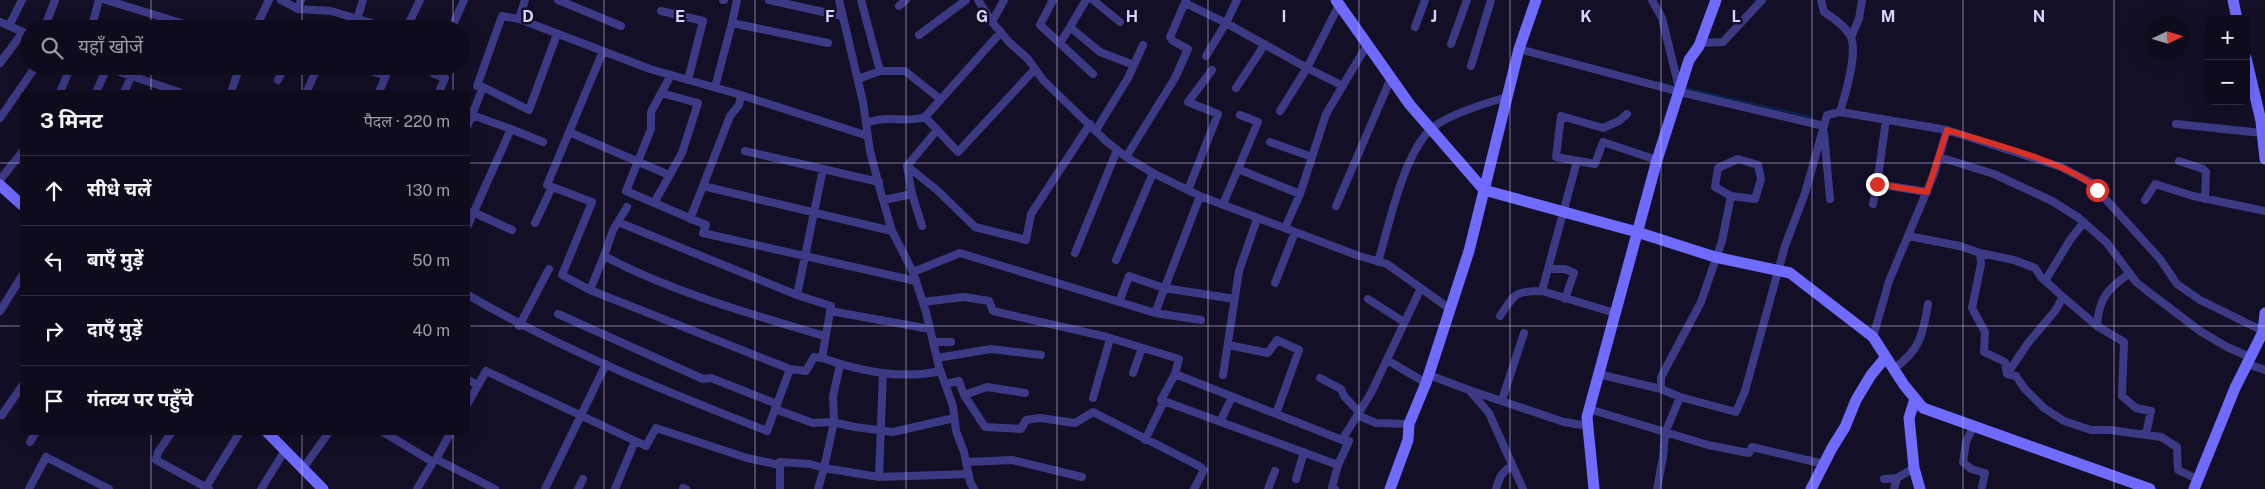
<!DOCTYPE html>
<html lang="hi">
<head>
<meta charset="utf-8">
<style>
  :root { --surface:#0e0b1c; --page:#171425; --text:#f1f3f6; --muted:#9b9ba3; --line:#2e2b3b }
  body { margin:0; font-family:"Public Sans","Noto Sans Devanagari",sans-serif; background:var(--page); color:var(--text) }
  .controls { position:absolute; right:15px; top:15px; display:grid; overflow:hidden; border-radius:8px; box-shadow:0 5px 20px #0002 }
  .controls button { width:45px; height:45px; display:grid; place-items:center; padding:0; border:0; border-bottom:1px solid var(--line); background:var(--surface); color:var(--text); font:25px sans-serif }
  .compass { position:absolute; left:2145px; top:15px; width:45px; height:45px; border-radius:50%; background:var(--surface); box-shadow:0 5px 20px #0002; rotate:86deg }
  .stop { position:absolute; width:15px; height:15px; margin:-11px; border:4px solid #d93025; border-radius:50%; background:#fff }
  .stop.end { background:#d93025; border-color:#fff; box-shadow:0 1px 5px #0008 }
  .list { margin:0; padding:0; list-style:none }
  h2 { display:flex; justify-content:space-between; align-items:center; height:65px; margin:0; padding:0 20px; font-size:21px }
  h2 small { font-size:16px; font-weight:400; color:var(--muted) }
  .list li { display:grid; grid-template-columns:32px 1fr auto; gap:15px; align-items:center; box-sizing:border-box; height:70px; padding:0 20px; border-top:1px solid var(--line) }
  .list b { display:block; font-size:19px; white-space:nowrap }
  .list em { font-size:16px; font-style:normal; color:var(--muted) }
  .icon { flex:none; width:28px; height:28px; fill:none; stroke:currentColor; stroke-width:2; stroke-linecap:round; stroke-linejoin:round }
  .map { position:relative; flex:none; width:2265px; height:489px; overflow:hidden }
  .search { position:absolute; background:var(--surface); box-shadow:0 5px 20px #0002; left:20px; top:20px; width:450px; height:55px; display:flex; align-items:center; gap:12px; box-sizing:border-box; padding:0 18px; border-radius:28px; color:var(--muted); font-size:19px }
  .panel { position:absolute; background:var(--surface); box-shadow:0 5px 20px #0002; left:20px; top:90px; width:450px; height:345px; border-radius:8px }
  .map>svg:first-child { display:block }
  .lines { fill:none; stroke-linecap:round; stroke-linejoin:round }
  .stream { stroke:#0c2248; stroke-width:2.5 }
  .street { stroke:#3d3a85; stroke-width:8 }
  .secondary { stroke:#6f6bff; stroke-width:11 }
  .route { stroke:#d93025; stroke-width:6 }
  .grid { fill:none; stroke:#d9d4ff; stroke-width:1; stroke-opacity:0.55 }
  .grid-label { font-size:16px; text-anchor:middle; font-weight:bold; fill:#d9d4ff; stroke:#130f26; stroke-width:5; stroke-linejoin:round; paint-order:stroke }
</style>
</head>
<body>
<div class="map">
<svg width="2265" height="489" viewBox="0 0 2265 489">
  <rect width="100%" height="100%" fill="#130f26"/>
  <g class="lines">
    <path class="stream" d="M1656,82L1677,87
      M1685,88L1810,117"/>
    <path class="street" d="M106,0L194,27L193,29
      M281,0L298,9
      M301,0L298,9L331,11L392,29
      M525,0L519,19L650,69L741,95L868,136
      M558,0L621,26
      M723,0H724
      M737,0L732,23L828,43
      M769,0L842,16
      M839,0L863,102L870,151L881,193L892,231L913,272L926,312L939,367L953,406L956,431L964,452L970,482L974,489
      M861,0L880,71
      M978,0L992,22L1009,42L1028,59L1043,80L1106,141L1126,157L1153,173L1200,196L1359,256L1387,264L1450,309
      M1053,0L1040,25L1093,74
      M1093,0L1120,22
      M1652,0L1662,18L1679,88
      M1821,0L1824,12C1833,18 1844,25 1850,35C1859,51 1845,95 1840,112
      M1185,3L1226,23L1237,0
      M899,6L906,0
      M661,11L703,21L688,80
      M359,13L363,0
      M0,22L23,32L0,63
      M992,22L1004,0
      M9,26L22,0
      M1070,27L1086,0
      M1415,27L1425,0
      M44,29L55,0
      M91,29L99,0
      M255,29L269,0
      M406,29L420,0
      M451,29L464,0
      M1001,32L925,117L958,152L1035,69
      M919,35L966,0
      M1851,37L1859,19L1862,0
      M1060,43L1070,27L1100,52L1134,65
      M1700,43L1723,42L1762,0
      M1451,44L1467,0
      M1519,49L1680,92L1824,126L1827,115L1840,112L1947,130L2061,167L2090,182L2160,259L2177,284L2200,300L2263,331
      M1206,56L1226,23L1307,68L1339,5
      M102,66L179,92
      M356,66L386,76
      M436,66L434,74L445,78L439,92
      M1471,66L1491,0
      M671,75L651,112V129L626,191L706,225L703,233L916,281
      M858,79L880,71H905L940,99
      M278,80L285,66
      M483,87L477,86L502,16L519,19
      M715,87L732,23
      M1236,88L1265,44
      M307,91L318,66
      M60,92L71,66
      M96,92L107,68
      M124,92L132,75
      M231,92L240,66
      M379,92L390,66
      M741,95L739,105L730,116L703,186L892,231
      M1280,111L1307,68L1343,86
      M1627,114L1619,121L1603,128L1561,116L1556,157L1595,164L1603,142L1657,160
      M0,118L36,66
      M1886,120L1877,184L1927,192
      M866,123C888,114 904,124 925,117
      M2176,124L2262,133
      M468,125L472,115
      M511,129L472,115L483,87L529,110L557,34
      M1096,130L1128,78L1143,45
      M569,132L669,175
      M1824,133L1830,199
      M1270,142L1312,157
      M745,151L879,182
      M1126,157L1175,78L1188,49L1173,41L1170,37L1186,0
      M1939,157L1994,174L2052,201L2079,218L2107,243L2136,282L2146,290L2200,331L2227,347L2250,357
      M1577,161L1542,291L1615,313
      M2179,161L2203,169L2206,172L2205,199
      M907,166L937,190L975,227L1026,240L1031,214L1090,124
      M1238,169L1300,194
      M0,180L22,152
      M1188,190L1218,114L1188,102L1212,70
      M912,194L922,226
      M884,200L912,194L907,166L937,130
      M2145,200L2155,184L2193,196L2265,211
      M654,203L682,153L698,103L661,93
      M1223,204L1258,122L1240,115
      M1873,204L1877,184
      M1336,206L1391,78
      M627,207L613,230L604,256C672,292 747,313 821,335
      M473,212L512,230
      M690,219L703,186
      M618,222L797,295L831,306L822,358C860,371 900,380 940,371
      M535,223L552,187
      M468,225L511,129L543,142
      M1285,228L1300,194L1326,114L1367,45
      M1908,236L1960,246L1980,253L1981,264L1972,308L1985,332L1984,352L2005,362L2007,374L2016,376L2024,388L2044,408L2064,421L2091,430H2110L2161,437L2177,447L2178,470L2199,480
      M1075,253L1117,150
      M1980,253L2014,260L2035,268L2041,277L2063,297
      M604,256L590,290L790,369L806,371L814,357L822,358
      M1116,260L1153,173
      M1378,262C1389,225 1403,156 1430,130C1445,115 1486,103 1507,97
      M1549,269H1565L1574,273L1565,299
      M913,272L960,253L1155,313L1201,320
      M2045,281L2070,240L2084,222
      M1275,283L1295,232
      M590,290L562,275L592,202L547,185L603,51
      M468,295C562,350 665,391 767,431L790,369
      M797,295L823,169
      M1368,299L1404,322
      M923,302L964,297L989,301L993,311L1107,337L1179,359L1175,374L1342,440L1371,393L1421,288
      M1119,302L1129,276L1164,288L1235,299
      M0,311L22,276
      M830,311L930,329
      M1155,313L1200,196
      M558,314L703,379L711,378L777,404
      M1500,316C1515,294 1514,291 1542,291
      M519,326L549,269
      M2097,326C2099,298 2107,289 2130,273
      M1873,337L1889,281L1934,174L1947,130
      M934,342H951
      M1228,345L1268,353L1277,340L1299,350L1276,414
      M937,358L991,349L1041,355
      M1387,360L1426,383
      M2247,364L2265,370
      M1893,369C1920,351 1923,334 1928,304
      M1133,373L1142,348
      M1175,374L1161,400L1338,465L1349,441L1342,440
      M1598,374L1661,389L1680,397L1736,412L1745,391L1785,246L1805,193L1824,126
      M2007,374L2028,343L2055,311L2063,297L2097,326L2124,342L2122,396L2136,408L2151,411L2146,434
      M1223,375L1239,271L1257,219
      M1429,375L1469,390L1489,413L1523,489
      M1320,378L1341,389L1344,396L1359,412
      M468,380L478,385
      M945,384L959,381L964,395
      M1661,389V377L1701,302L1722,241L1731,196L1715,187L1718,168L1738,159L1758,165L1761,179L1755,199L1731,196
      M1469,390L1564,422L1588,426
      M1025,393L987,387L964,395L985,427L1021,429L1026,420L1040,418L1075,423L1093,412L1199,466L1204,470L1194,489
      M1093,398L1110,339
      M1502,400L1524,333
      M468,403L486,371L646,446L656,428L747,458L780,465
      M775,409L813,423L832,422L855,427L893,432L954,418
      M1589,409L1708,445L1749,453L1752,447L1824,464
      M2,415L22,386
      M1357,415L1376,423L1409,424
      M1220,422L1232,397
      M1973,427L1966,442L1963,462L1971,469L1985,473L1982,487
      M172,432L158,452L156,460L209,489
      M383,432L433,462L436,459
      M451,432L436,459L495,489
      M1145,440L1164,401
      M30,442L36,432
      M966,462L1012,460L1082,477
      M302,470L329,432
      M879,477L883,373
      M1296,479L1304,452
      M1884,479L1897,478L1914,468
      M206,487L240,432
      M683,488L686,489
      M29,489L46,457L109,489
      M261,489L284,452
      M417,489L433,462
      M545,489L606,364
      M578,489L583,479
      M615,489L635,441
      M780,489V462L810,464L824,468L834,422L833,396L840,365
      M818,489L824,468L879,477L969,474
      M1268,489L1275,471
      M1335,489L1332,487L1338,465
      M1496,489C1499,478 1502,471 1512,466
      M1657,489L1663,457L1665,433L1680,397
      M1894,489L1897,478"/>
    <path class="secondary" d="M1336,0L1410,105L1484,190L1637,232L1715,257L1790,273L1873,337L1904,385L1923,408L2150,489
      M2233,0L2237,19
      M2246,58L2261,121L2265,159
      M0,185L22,205
      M2263,331L2265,313
      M1915,399L1909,418L1914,468L1920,489
      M267,432L323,489
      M1390,489L1408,440L1409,424L1426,383L1469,251L1519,49L1536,0
      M1594,489L1587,417L1657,160L1689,60L1699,46L1716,0
      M1811,489L1832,448L1845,427L1856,400L1871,375L1886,357
      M2194,489L2235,388L2265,328"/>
  </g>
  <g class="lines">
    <path class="route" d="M1877,184L1927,192L1947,130C1983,141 2075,164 2097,190"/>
  </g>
  <path class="grid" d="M151,0V29M302,0V29M453,0V29M604,0V489M755,0V489M906,0V489M1057,0V489M1208,0V489M1359,0V489M1510,0V489M1661,0V489M1812,0V489M1963,0V489M2114,0V489M151,66V92M302,66V92M453,66V92M0,163H22M468,163H2265M0,326H22M468,326H2265M151,432V489M302,432V489M453,432V489"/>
  <g class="grid-label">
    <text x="528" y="22">D</text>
    <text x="680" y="22">E</text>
    <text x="830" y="22">F</text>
    <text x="982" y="22">G</text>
    <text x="1132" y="22">H</text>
    <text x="1284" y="22">I</text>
    <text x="1434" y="22">J</text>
    <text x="1586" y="22">K</text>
    <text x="1736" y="22">L</text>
    <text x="1888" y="22">M</text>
    <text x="2039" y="22">N</text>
  </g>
</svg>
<div class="controls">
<button>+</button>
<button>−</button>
</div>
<svg class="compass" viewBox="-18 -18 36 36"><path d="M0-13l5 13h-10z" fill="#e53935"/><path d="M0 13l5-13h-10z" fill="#9b9ba3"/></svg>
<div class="stop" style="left:2097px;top:190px"></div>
<div class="stop end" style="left:1877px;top:184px"></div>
<div class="search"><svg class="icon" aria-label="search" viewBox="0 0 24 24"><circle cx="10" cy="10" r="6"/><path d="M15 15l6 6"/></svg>यहाँ खोजें</div>
<section class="panel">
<h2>3 मिनट<small>पैदल · 220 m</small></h2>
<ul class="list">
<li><svg class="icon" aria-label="ahead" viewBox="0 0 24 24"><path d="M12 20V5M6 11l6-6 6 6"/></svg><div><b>सीधे चलें</b></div><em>130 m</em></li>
<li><svg class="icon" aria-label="left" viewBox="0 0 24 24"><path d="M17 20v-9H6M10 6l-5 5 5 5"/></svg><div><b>बाएँ मुड़ें</b></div><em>50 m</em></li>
<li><svg class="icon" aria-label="right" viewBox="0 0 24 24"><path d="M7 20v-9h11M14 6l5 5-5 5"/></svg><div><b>दाएँ मुड़ें</b></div><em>40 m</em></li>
<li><svg class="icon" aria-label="arrive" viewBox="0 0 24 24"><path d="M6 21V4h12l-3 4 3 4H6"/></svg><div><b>गंतव्य पर पहुँचे</b></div></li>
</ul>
</section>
</div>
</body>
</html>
